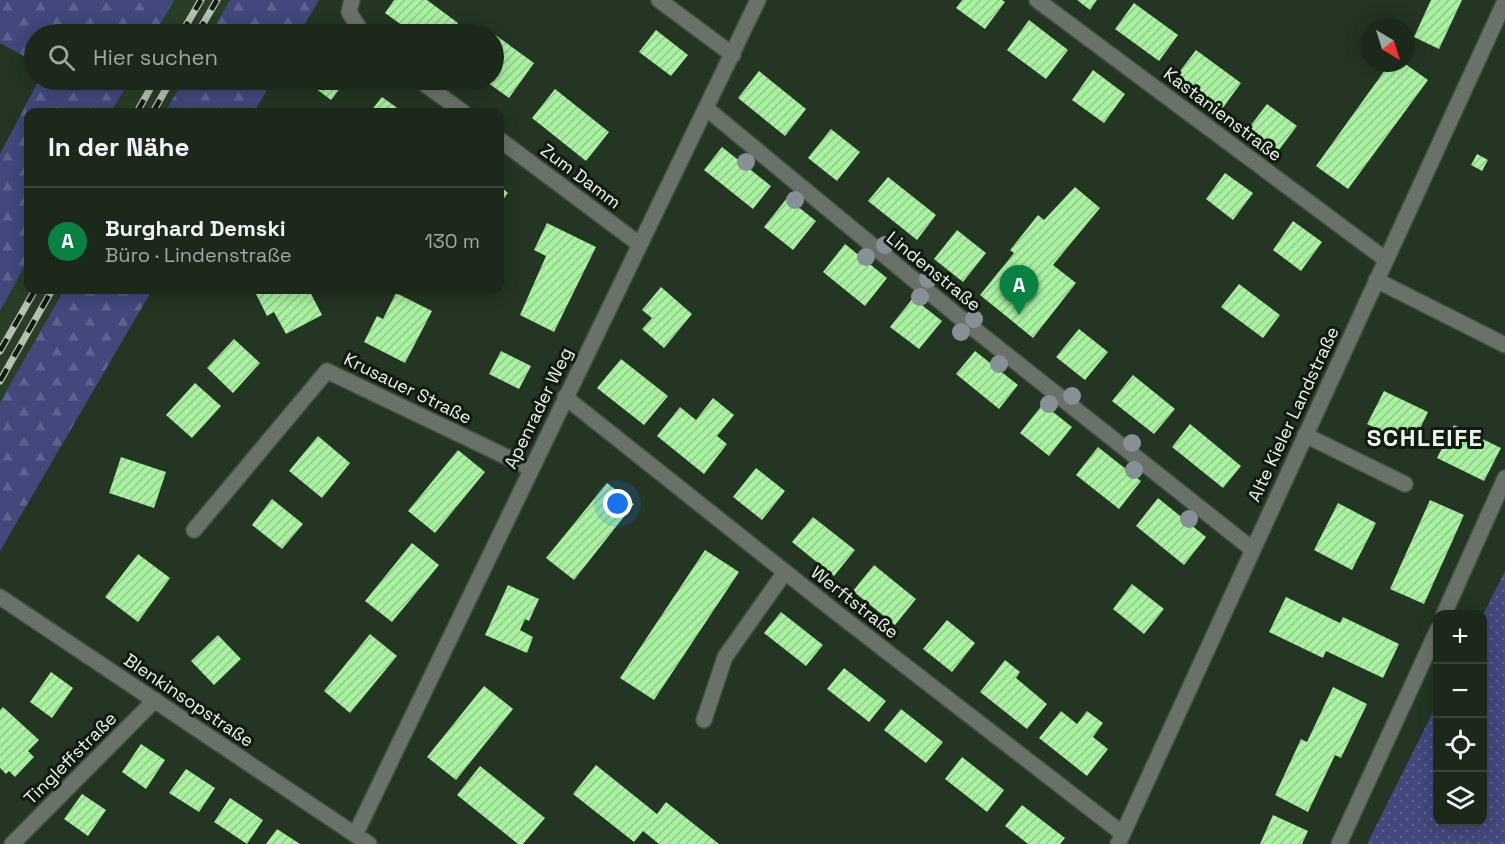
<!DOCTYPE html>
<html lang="de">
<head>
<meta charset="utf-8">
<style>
  :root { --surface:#1c281a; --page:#293427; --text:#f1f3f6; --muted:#a0a6a2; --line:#3a4439; --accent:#0b8043 }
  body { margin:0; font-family:"Space Grotesk",sans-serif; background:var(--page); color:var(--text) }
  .controls { position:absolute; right:18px; bottom:18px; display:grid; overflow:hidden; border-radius:12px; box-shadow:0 3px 15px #0003 }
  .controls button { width:54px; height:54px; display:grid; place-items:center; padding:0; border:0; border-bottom:2px solid var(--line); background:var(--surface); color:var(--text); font:30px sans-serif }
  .compass { position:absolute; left:1361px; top:18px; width:54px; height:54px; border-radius:50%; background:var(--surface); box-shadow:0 3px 15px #0003; rotate:142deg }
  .you { position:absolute; left:618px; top:504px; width:21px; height:21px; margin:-15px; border:4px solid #fff; border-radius:50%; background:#1a73e8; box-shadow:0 0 0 9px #1a73e833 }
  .badge { display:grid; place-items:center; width:39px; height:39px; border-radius:50%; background:var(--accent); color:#fff; font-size:20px; font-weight:700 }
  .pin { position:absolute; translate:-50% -50px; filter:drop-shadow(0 2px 3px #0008) }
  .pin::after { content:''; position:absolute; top:32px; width:21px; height:18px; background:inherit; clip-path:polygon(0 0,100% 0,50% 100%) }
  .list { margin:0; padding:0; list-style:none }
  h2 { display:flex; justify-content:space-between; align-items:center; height:78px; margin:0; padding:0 24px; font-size:26px }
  h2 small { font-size:20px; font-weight:400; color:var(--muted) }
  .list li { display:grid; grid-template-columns:39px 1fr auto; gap:18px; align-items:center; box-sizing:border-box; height:108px; padding:0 24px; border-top:2px solid var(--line) }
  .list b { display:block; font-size:22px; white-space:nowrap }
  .list p { margin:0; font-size:20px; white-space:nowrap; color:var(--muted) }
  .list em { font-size:20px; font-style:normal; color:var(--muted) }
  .icon { flex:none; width:33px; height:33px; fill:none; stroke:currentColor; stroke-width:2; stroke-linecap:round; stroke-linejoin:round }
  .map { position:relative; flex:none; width:1505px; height:844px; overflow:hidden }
  .search { position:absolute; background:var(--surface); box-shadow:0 3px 15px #0003; left:24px; top:24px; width:480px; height:66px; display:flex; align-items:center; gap:15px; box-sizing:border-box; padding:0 21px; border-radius:33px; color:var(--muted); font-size:22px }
  .panel { position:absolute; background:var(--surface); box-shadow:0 3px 15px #0003; left:24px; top:108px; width:480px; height:186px; border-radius:12px }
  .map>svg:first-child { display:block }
  .built { fill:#293e26 }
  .grass { fill:url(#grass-dots) }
  .forest { fill:url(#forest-firs) }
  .building { fill:url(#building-hatch) }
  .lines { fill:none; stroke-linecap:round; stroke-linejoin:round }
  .minor-casing { stroke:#41503f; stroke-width:18 }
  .minor { stroke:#697268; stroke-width:15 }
  .rail-casing { stroke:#b4c0b2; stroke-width:7 }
  .rail { stroke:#131a12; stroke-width:4.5; stroke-dasharray:14; stroke-linecap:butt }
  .tree { fill:#869095 }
  .labels { text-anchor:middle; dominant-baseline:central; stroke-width:6; stroke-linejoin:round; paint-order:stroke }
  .street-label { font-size:18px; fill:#ebf6ea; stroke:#131a12 }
  .district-label { font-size:24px; font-weight:bold; letter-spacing:1.5px; fill:#ebf6ea; stroke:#131a12 }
</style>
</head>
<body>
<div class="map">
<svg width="1505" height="844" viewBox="0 0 1505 844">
  <defs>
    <pattern id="grass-dots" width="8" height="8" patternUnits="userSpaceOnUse" patternTransform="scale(1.5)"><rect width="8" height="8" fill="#42477c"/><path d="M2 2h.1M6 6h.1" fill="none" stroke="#5d628f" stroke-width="1.8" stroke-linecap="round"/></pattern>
    <pattern id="forest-firs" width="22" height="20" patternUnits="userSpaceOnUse" patternTransform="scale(1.5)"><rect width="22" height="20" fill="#42477c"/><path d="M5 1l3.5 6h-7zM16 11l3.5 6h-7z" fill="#5d628f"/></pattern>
    <pattern id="building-hatch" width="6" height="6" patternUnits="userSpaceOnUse" patternTransform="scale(1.5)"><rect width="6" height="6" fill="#a9f1a1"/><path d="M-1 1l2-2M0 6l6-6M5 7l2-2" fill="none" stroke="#90c78a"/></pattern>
  </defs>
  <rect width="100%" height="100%" fill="#253523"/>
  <path class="built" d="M174,0H230L210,34H155Z
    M130,80H184L165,112H111Z
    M28,260V290H64L0,402V311Z"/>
  <path class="grass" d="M1505,571V844H1367L1437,704L1438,822H1482L1483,615Z"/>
  <path class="forest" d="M0,0H174L155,34H34V62L0,43Z
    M230,0H319L299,34H210Z
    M39,80H130L111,112H28V260L0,311V154Z
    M184,80H273L254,112H165Z
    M64,290H152L0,551V402Z"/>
  <path class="building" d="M394,0H427L458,23L449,34H414L385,13Z
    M962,0H1002L1005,2L985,29L956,8Z
    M1077,0H1097L1090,10Z
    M1431,0H1462L1439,49L1414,37Z
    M1134,3L1178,35L1159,61L1115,29Z
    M1029,20L1068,50L1046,79L1007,50Z
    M656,30L688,55L671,76L639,52Z
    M494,34L534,63L509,98L484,80H494Z
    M1196,50L1241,83L1222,109L1177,75Z
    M1390,63H1404L1428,80L1348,189L1316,166Z
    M1093,70L1125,94L1104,123L1072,100Z
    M759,71L806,109L785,136L738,98Z
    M309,80H346L331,100L307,82Z
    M555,89L609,132L586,161L532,118Z
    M382,97L403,112H370Z
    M1267,104L1297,126L1278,151L1248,129Z
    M831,129L860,152L837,181L808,158Z
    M722,147L771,186L753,209L704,170Z
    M1477,154L1488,160L1482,171L1471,165Z
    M1225,173L1253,193L1233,220L1206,199Z
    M888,177L936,215L917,240L868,201Z
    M500,186L508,193L500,204Z
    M1075,187L1100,208L1053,265L1076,283L1033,338L980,295L1014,253L1010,250L1038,215L1044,220Z
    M787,198L816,221L793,250L764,227Z
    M1293,221L1322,242L1301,271L1273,250Z
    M547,223L596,247L554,332L520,315L546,256L534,250Z
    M957,230L986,253L963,282L934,259Z
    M845,244L887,278L865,306L823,272Z
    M1239,284L1280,315L1263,338L1221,307Z
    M661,287L692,314L664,348L642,329L652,318L642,310Z
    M254,290H309L322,315L286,334L274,312L267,316Z
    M396,293L432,311L405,363L364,342L377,316L383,319Z
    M913,298L942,321L919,349L890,327Z
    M1079,329L1108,352L1085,380L1056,357Z
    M234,339L260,363L233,393L207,368Z
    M501,351L531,366L519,389L489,374Z
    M975,351L1018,385L999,409L956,374Z
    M621,359L668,396L644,425L597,388Z
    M1133,375L1175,409L1154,434L1112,401Z
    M195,383L221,406L192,438L166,415Z
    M1384,391L1428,412L1412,445L1367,424Z
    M713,398L734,415L717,436L727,444L704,474L657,436L680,407L696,420Z
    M1043,404L1072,427L1049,456L1020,433Z
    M1190,424L1241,466L1223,488L1172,447Z
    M1454,425L1501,448L1484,481L1437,458Z
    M318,436L350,463L322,498L289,471Z
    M1098,447L1141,481L1119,509L1076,475Z
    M458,450L485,472L435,533L408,511Z
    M121,457L166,472L154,508L109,493Z
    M756,468L785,491L762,520L733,497Z
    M607,483L634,504L574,580L546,558Z
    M1158,498L1206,537L1184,565L1136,526Z
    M272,499L303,524L282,549L252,525Z
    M1430,500L1464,515L1424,604L1390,589Z
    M1338,503L1376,523L1352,570L1314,550Z
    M813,517L855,550L834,576L792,542Z
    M412,543L439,565L392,622L365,601Z
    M705,550L739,572L654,700L620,678Z
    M138,554L170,578L138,622L105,597Z
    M874,565L916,599L895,625L853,591Z
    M1132,584L1164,609L1144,634L1113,609Z
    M508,585L539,599L529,621L525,619L520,630L533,637L527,653L485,635Z
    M1286,597L1340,623L1343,617L1399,644L1383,678L1326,651L1323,658L1269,632Z
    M781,612L823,645L806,666L764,633Z
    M947,620L975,643L952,672L923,649Z
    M370,634L397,656L350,713L324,691Z
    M218,635L241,659L214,685L191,661Z
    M1005,660L1020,672L1016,678L1047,704L1027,729L980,692Z
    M844,668L886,701L869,722L827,689Z
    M51,672L73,688L52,718L30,702Z
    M484,686L513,709L456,780L427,757Z
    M1333,687L1367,704L1341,758L1335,755L1308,812L1275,795L1301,739L1307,742Z
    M3,707L39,740L28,751L34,757L15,777L9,771L6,774L0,768V710Z
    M901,709L943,742L926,763L884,730Z
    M1061,711L1077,724L1087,711L1103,723L1093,737L1108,749L1087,776L1039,738Z
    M141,744L165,760L146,789L122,772Z
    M962,757L1004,790L987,812L945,779Z
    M596,765L657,814L666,802L719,844H659L643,831L634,842L573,794Z
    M480,766L545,818L523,844H518L457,795Z
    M186,769L215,788L199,812L169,793Z
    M82,794L106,810L88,836L64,819Z
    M230,798L263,820L247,844L214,822Z
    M1022,805L1065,838L1060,844H1028L1005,826Z
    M1273,815L1308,831L1302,844H1260Z
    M277,829L300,844H266Z"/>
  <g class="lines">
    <defs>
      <path id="minor" d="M352,0L349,12L363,34
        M659,0L733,55
        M1037,0L1385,259
        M419,80L463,112
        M707,109L964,321L1252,549
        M500,140L639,244
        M1376,280L1505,345
        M565,397L833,610L1123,834
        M1305,435L1405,484
        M194,530L327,371L530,468
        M0,597L369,844
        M1444,614L1505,478
        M704,720L725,657L785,572
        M355,835L758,0
        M12,844L155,700
        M1118,844L1505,1
        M1339,844L1438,629"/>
    </defs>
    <use href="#minor" class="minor-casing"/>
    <use href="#minor" class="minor"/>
    <defs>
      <path id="rail" d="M181,34L201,0
        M197,34L217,0
        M137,112L155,80
        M153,112L171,80
        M0,351L35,290
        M0,381L52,290"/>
    </defs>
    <use href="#rail" class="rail-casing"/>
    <use href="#rail" class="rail"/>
  </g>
  <g class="tree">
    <circle cx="746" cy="162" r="9"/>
    <circle cx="795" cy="200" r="9"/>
    <circle cx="885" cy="245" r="9"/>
    <circle cx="866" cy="257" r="9"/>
    <circle cx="928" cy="279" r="9"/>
    <circle cx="920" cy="297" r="9"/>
    <circle cx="974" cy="319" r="9"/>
    <circle cx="961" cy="332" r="9"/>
    <circle cx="999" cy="364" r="9"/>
    <circle cx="1072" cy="396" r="9"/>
    <circle cx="1049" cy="404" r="9"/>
    <circle cx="1132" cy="443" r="9"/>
    <circle cx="1134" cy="470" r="9"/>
    <circle cx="1189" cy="519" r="9"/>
  </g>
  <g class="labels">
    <g class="street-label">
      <text transform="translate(1223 114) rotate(37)">Kastanienstraße</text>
      <text transform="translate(581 176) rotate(37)">Zum Damm</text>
      <text transform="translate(934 271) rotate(39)">Lindenstraße</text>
      <text transform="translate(408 388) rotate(26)">Krusauer Straße</text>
      <text transform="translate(538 408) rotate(-64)">Apenrader Weg</text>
      <text transform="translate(1293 414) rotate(-65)">Alte Kieler Landstraße</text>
      <text transform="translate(855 602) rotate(38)">Werftstraße</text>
      <text transform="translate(189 700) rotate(34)">Blenkinsopstraße</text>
      <text transform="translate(70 758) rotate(-45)">Tingleffstraße</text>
    </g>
    <g class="district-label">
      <text x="1425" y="437">SCHLEIFE</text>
    </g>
  </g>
</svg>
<div class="controls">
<button>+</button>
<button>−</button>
<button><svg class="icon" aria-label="locate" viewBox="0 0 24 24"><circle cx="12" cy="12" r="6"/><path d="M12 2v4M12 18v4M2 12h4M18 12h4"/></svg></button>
<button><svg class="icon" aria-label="layers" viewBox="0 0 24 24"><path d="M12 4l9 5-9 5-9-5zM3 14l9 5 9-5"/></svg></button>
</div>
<svg class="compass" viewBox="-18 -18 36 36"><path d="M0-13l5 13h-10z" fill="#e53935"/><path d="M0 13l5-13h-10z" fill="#a0a6a2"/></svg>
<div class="you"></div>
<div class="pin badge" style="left:1019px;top:315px">A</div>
<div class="search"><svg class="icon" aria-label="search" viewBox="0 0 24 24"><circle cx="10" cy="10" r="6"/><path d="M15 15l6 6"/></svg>Hier suchen</div>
<section class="panel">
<h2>In der Nähe<small></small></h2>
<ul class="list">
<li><span class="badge">A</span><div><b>Burghard Demski</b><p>Büro · Lindenstraße</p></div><em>130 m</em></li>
</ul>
</section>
</div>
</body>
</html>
